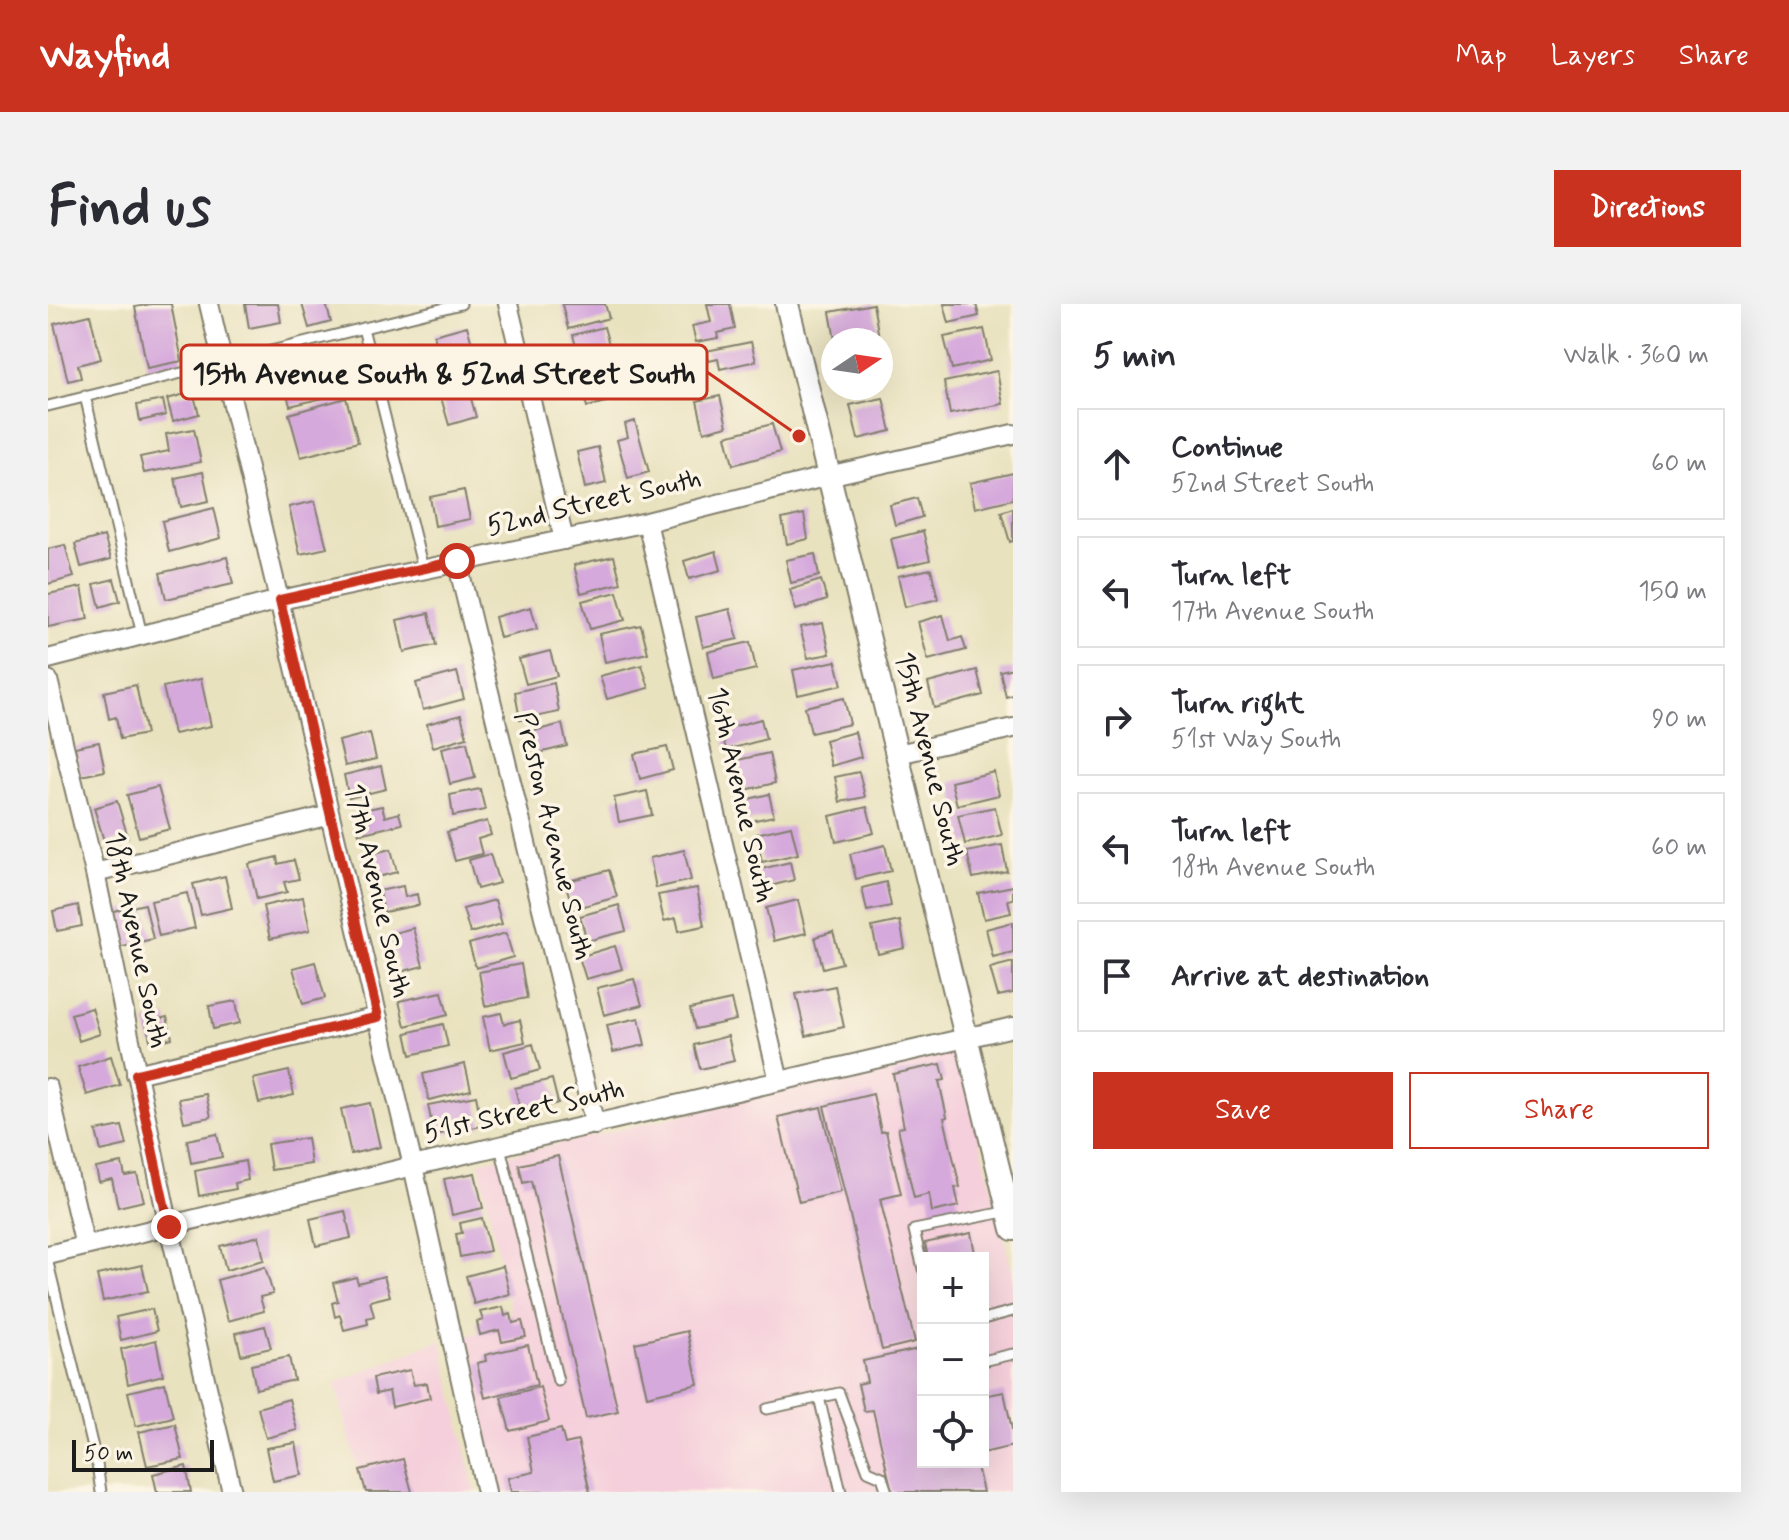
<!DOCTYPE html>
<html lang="en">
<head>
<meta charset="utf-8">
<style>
  :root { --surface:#fff; --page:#f2f2f3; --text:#2b2b33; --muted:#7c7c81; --line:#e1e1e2; --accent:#c8321e }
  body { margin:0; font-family:Mynerve,sans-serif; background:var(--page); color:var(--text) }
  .controls { position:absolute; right:24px; bottom:24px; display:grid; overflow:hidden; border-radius:0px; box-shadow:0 8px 32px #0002 }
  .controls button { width:72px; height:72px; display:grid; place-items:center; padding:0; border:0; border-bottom:2px solid var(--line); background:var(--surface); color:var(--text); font:40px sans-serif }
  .compass { position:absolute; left:773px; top:24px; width:72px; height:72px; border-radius:50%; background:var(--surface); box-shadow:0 8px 32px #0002; rotate:77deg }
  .scale { position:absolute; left:24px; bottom:20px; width:142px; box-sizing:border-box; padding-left:8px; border:4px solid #1c1c1c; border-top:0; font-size:22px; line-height:28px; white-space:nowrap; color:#1c1c1c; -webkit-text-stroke:6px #fcf5e5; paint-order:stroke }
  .stop { position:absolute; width:24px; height:24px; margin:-18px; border:6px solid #c8321e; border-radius:50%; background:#fff }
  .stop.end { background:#c8321e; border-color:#fff; box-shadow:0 2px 8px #0008 }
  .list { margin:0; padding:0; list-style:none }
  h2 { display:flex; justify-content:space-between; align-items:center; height:104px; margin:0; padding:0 32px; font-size:34px }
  h2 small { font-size:26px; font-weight:400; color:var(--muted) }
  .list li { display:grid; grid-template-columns:52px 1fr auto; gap:24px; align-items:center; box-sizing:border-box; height:112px; margin:0 16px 16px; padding:0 16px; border:2px solid var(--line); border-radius:0px }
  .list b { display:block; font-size:30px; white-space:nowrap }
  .list p { margin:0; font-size:26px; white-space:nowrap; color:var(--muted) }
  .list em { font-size:26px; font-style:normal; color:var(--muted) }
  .actions { display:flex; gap:16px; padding:24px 32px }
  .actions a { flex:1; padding:18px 0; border:2px solid var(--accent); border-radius:0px; text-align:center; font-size:28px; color:var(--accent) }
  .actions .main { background:var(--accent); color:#fff }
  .icon { flex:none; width:44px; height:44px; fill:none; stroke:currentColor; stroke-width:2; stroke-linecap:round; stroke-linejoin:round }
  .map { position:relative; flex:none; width:965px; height:1188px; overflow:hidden; border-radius:0px }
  header { display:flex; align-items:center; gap:48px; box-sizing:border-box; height:112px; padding:0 40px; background:var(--accent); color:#fff }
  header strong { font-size:38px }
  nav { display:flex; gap:44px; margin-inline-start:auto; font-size:28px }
  .intro { display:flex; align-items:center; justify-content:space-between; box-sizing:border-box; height:192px; padding:0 48px }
  h1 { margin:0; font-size:56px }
  .button { padding:20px 36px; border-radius:0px; background:var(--accent); color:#fff; font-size:28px; font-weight:700 }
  main { display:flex; gap:48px; padding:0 48px }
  aside { flex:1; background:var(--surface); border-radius:0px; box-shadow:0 8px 32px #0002 }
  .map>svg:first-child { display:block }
  .built { fill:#f5cfdb; fill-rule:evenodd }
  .building { fill:#d6a9dc }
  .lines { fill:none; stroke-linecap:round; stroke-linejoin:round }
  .service-casing { stroke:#827f6e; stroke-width:13 }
  .minor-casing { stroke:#827f6e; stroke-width:22 }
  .tertiary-casing { stroke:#827f6e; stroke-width:26 }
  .service { stroke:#fff; stroke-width:9 }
  .minor { stroke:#fff; stroke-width:18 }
  .tertiary { stroke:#fff; stroke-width:22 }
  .route { stroke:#c8321e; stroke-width:10 }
  .labels { text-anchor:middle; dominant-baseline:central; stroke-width:7; stroke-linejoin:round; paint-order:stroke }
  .street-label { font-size:28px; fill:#1c1c1c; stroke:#fcf5e5 }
  .leader { fill:none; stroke:#c8321e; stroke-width:3 }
  .callout-dot { fill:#c8321e; stroke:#fcf5e5; stroke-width:3 }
  .callout { fill:#fcf5e5; stroke:#c8321e; stroke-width:3 }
  .callout-label { font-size:30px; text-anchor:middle; font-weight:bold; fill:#1c1c1c }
</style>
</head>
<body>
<header>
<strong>Wayfind</strong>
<nav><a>Map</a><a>Layers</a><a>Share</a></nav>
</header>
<div class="intro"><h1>Find us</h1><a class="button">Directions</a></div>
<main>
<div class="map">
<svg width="965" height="1188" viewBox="0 0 965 1188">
  <rect width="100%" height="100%" fill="#fcf5e5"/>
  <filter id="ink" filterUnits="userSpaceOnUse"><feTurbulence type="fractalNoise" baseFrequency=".0125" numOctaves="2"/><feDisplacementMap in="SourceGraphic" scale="16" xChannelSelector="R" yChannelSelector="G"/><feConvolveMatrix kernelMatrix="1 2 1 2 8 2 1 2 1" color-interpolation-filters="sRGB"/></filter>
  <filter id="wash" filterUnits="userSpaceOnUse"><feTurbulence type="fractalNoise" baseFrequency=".006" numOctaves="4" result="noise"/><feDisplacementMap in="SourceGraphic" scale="32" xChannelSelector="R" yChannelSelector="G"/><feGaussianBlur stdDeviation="1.8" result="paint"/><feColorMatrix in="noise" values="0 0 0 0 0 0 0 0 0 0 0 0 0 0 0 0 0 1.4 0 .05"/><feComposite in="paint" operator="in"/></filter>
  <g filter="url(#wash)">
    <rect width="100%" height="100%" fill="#e9e2bf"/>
    <path class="built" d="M910,747L965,971V1188H449L415,1032L466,1023L431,858ZM875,954H935V1158H875Z
      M393,1036L427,1188H316L287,1079Z"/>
    <g id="blocks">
      <path class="building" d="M103,0H123L134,57L99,64L87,3Z
        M197,0H230L233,18L201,24Z
        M254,0H278L283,18L261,24Z
        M514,0H557L561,14L520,25Z
        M659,0H682L687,25L669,29L670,34L648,38L644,22L663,18Z
        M825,0L831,33L787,36L782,8Z
        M896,0H928L931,12L901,19Z
        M42,11L53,55L30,61L33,74L20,77L6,20Z
        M419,22L429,58L395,68L386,31Z
        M556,23L566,58L534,66L525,31Z
        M936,25L943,56L904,65L896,33Z
        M703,38L708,57L672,65L670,55L661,57L658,47Z
        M286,49L289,62L276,65L279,79L292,76L296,89L242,102L232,62Z
        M565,65L569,79L558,83L561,97L539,103L531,75Z
        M949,67L955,100L902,110L896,78Z
        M416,68L428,113L401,121L392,90L378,94L374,79Z
        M145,88L151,110L125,117L119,95Z
        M672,92L679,122L656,128L649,97Z
        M298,94L310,138L253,153L241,110Z
        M835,94L843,127L810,135L802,101Z
        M115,96L118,111L92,117L89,101Z
        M587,117L601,168L580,174L569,136L580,133L577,120Z
        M724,120L732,148L685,161L678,132Z
        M146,125L153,158L96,169L92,153L121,147L118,130Z
        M550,143L558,179L537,184L529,148Z
        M155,168L161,197L133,203L127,174Z
        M965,169V195L927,204L922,179Z
        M416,186L422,215L387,222L382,193Z
        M869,194L874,213L847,221L842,201Z
        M267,197L279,244L252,250L241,203Z
        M166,204L173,234L121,248L114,217Z
        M965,204V237L962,238L953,208Z
        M756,210L760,235L739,240L734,215Z
        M875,227L882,256L850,264L843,235Z
        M56,232L63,255L33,263L27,240Z
        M17,241L26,273L0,280V245Z
        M668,247L673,266L641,275L636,257Z
        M767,250L771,272L743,279L738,256Z
        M566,252L573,279L533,289L526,261Z
        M179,253L185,280L118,295L112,269Z
        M883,265L890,295L857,303L850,272Z
        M66,275L72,297L52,303L46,280Z
        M773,276L779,296L748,306L742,286Z
        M34,283L40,315L0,323V290Z
        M569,288L577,316L542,325L534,297Z
        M483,303L489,325L452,334L447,313Z
        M682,305L690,335L655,343L648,313Z
        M381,309L388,341L356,348L349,316Z
        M895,311L902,337L914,333L918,346L880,356L870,318Z
        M775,319L782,350L760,354L752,323Z
        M593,321L600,349L557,358L551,330Z
        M702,338L708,365L666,375L660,348Z
        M502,347L509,372L478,380L471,355Z
        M788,357L794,381L750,391L745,366Z
        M594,361L601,384L559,395L552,372Z
        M965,364V391L958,393L952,367Z
        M929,366L935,391L886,404L880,379Z
        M409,368L416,395L375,406L368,379Z
        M153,375L163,422L126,430L115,383Z
        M506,379L511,408L472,416L467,388Z
        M88,381L98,430L72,435L68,413L61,415L56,388Z
        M796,394L802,420L763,429L757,403Z
        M413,411L419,433L385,443L379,420Z
        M713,415L718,435L678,446L673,426Z
        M514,420L519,442L487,450L482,428Z
        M807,428L813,453L783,462L777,436Z
        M322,429L328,455L297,462L291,437Z
        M51,438L57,467L33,472L27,443Z
        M419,438L427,474L402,480L394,444Z
        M619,443L625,466L592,475L586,450Z
        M721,449L727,479L697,486L690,456Z
        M333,462L338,485L301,494L296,471Z
        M811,468L817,493L792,498L787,473Z
        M946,468L951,491L909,501L903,478Z
        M110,483L122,525L91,533L79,491Z
        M432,485L437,506L405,512L402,491Z
        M599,487L604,511L571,518L566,494Z
        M721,490L726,512L698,518L693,497Z
        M69,497L80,533L57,540L46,504Z
        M334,502L337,513L351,509L354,520L311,530L306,508Z
        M819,503L826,529L788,538L782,512Z
        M947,503L954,531L917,540L910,511Z
        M439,517L443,531L430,535L434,550L407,557L399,528Z
        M743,522L750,550L714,558L708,530Z
        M837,541L843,567L808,575L802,550Z
        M954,541L959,567L925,574L919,548Z
        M343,545L349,568L322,575L315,552Z
        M636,546L643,576L608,584L602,554Z
        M442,550L451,579L429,585L421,556Z
        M229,553L230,560L246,556L251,575L236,578L239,588L209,595L201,560Z
        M742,558L746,576L710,585L705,567Z
        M561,566L569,593L525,605L517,578Z
        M177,572L184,604L153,611L145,580Z
        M838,578L843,602L819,607L814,584Z
        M355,582L357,593L369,590L371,601L336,608L331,587Z
        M965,582V595L960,596L963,609L936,615L930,589Z
        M649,584L656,622L631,627L628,614L616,617L610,591Z
        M139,589L147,624L111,632L103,597Z
        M255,593L262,626L222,635L215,602Z
        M447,596L454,620L422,629L415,605Z
        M750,596L758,629L726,637L718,604Z
        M97,600L105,635L69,643L61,608Z
        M30,601L34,622L9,627L5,607Z
        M571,601L578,627L539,637L532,612Z
        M852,617L857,644L830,650L824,623Z
        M965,618V648L945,653L938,625Z
        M365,624L375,662L352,668L342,630Z
        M785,628L794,659L775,664L767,633Z
        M458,629L465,653L428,664L421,640Z
        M567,642L574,665L538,675L531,653Z
        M267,658L277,694L255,700L245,664Z
        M965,658V689L950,692L942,664Z
        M473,660L479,694L437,702L431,668Z
        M586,675L594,701L556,711L549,684Z
        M787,682L796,723L758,732L748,690Z
        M394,688L400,711L357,722L351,697Z
        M683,696L688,716L647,725L642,705Z
        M188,697L192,719L165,725L161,702Z
        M44,704L52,730L31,737L23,710Z
        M453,709L456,720L472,716L477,738L442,746L435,713Z
        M119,713L124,734L103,740L98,718Z
        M591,714L597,741L565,748L559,721Z
        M395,720L400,742L363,751L358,729Z
        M680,732L686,757L652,765L646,741Z
        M485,740L492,766L463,774L456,748Z
        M63,752L72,781L39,791L30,763Z
        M417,760L423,786L381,796L375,770Z
        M893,760L897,776L891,777L899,813L896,814L912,883L907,884L911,902L884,908L881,890L866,894L850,824L856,823L845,770Z
        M241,767L246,791L211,799L205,775Z
        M504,775L510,799L473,809L467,784Z
        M158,790L163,813L136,818L131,795Z
        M825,790L833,828L838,827L853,890L832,895L867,1038L834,1046L776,802Z
        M428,792L434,822L386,831L380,801Z
        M322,799L332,843L303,850L293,805Z
        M773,803L793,888L751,898L730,813Z
        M74,822L79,841L53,847L48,827Z
        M169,830L174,853L143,859L139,836Z
        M259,834L263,860L223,866L219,840Z
        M510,852L570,1107L538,1114L483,877L475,879L471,861Z
        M197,857L200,876L187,879L188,885L151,892L147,867Z
        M74,859L77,872L89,870L96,897L70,903L64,875L51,878L48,864Z
        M427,869L435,904L404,911L396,875Z
        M297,907L303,934L268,942L262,915Z
        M434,914L442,947L412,953L408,930L414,929L412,919Z
        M923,929L928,954H880L877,939Z
        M211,932L216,956L178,966L172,942Z
        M94,961L100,987L55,997L49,971Z
        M455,962L462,990L426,1000L418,972Z
        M217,963L225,990L212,993L216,1007L180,1017L169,976Z
        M336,972L342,992L322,997L326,1012L319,1014L320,1020L296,1026L292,1011L287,1013L284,999L290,997L285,979L308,973L310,979Z
        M455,1003L457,1012L463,1010L465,1019L474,1017L478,1033L454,1038L451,1026L432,1031L429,1018L435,1016L432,1008Z
        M104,1005L109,1027L73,1036L68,1013Z
        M217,1022L223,1044L193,1051L188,1029Z
        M639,1027L650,1080L599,1092L587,1039Z
        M108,1036L115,1071L80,1080L73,1045Z
        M480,1041L489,1081L437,1094L429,1059L438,1057L437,1051Z
        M875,1044V1158H928L935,1188H844L825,1106L816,1107L810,1080L819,1078L815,1057Z
        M241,1053L246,1076L208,1085L203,1061Z
        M362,1066L366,1081L379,1079L382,1094L344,1103L341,1087L328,1090L325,1074Z
        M117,1079L125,1113L88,1122L80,1088Z
        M492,1083L501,1117L462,1127L453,1093Z
        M956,1088L965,1130V1142L935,1149V1092Z
        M241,1095L249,1126L218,1134L210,1104Z
        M127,1120L135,1155L99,1162L91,1128Z
        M513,1125L517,1140L530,1137L542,1188H463L460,1174L486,1168L479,1133Z
        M248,1139L254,1171L225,1177L218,1144Z
        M355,1155L364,1188H318L312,1166Z
        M138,1162L143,1188H109L105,1170Z"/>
    </g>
  </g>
  <g filter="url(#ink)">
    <use href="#blocks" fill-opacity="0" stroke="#827f6e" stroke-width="2"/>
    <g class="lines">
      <defs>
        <path id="service" d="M315,24L375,265
          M37,92L94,331
          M0,102L413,0
          M452,843L510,1077
          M0,959L49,1160L53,1188
          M875,965L866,926L961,907
          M935,1015L965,1007
          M935,1057L965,1050
          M771,1093L793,1188
          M719,1105L791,1089L820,1167L834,1173L839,1188"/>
        <path id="minor" d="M161,0L365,862L438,1188
          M460,0L516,236
          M599,218L731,777
          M409,257L547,821
          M0,355L232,296L599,218L780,172L965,130
          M0,376L47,569L121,923L184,1188
          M850,450L965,424
          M47,569L282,511
          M88,770L330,713
          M0,784L37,942
          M0,951L365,862L965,723"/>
        <path id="tertiary" d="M739,0L965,925"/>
      </defs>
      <use href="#service" class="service-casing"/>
      <use href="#minor" class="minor-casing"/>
      <use href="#tertiary" class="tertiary-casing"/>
      <use href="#service" class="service"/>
      <use href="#minor" class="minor"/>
      <use href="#tertiary" class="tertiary"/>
    </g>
  </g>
  <g class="lines" filter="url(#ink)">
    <path class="route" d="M121,923L88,770L330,713L232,296L409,257"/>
  </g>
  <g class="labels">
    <g class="street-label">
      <text transform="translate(546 199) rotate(-13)">52nd Street South</text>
      <text transform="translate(881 455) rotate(76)">15th Avenue South</text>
      <text transform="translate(692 491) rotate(77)">16th Avenue South</text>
      <text transform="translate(505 532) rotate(76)">Preston Avenue South</text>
      <text transform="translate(329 587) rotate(77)">17th Avenue South</text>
      <text transform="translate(88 636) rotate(78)">18th Avenue South</text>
      <text transform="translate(476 808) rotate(-13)">51st Street South</text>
    </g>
  </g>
  <path class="leader" d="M751 132L659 68"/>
  <circle class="callout-dot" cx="751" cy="132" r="8"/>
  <rect class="callout" x="133" y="41" width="526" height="54" rx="8"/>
  <g class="callout-label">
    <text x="396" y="79">15th Avenue South &amp; 52nd Street South</text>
  </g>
</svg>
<div class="controls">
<button>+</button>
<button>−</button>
<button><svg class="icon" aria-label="locate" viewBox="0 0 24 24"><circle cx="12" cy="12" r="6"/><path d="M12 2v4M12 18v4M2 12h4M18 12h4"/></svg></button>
</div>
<svg class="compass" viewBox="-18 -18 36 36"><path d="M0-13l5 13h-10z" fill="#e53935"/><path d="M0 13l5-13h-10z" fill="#7c7c81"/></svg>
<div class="scale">50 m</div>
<div class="stop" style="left:409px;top:257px"></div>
<div class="stop end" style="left:121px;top:923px"></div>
</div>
<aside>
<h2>5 min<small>Walk · 360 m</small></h2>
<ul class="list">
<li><svg class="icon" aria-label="ahead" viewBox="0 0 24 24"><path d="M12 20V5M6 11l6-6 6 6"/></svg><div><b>Continue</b><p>52nd Street South</p></div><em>60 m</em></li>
<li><svg class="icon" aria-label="left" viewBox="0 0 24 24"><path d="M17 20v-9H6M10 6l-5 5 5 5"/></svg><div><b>Turn left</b><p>17th Avenue South</p></div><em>150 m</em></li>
<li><svg class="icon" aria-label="right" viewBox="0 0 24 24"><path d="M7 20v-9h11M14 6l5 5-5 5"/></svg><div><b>Turn right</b><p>51st Way South</p></div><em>90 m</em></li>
<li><svg class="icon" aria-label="left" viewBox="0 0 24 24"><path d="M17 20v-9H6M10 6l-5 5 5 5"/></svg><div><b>Turn left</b><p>18th Avenue South</p></div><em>60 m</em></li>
<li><svg class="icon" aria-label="arrive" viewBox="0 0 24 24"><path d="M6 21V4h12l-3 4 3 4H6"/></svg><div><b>Arrive at destination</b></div></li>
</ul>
<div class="actions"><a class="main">Save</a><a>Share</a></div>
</aside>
</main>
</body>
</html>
